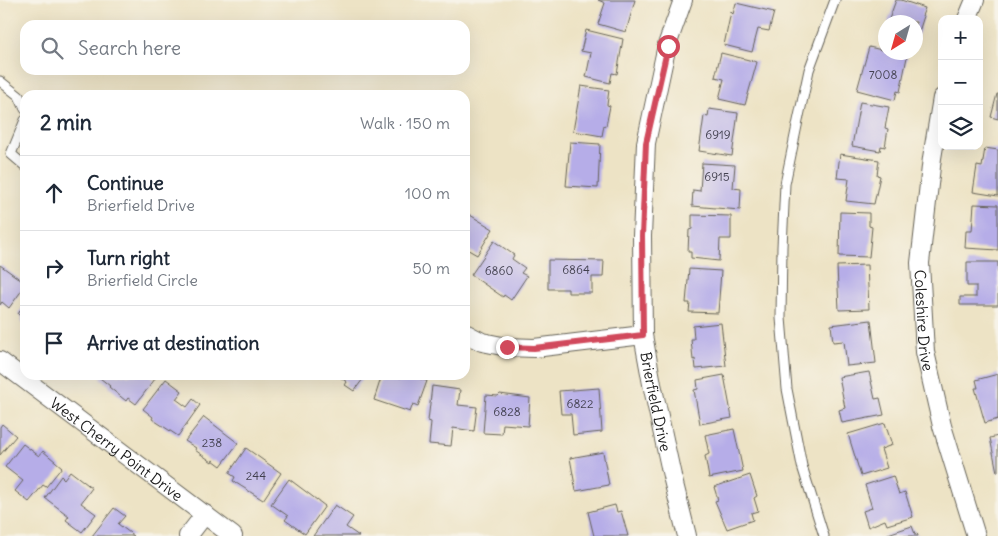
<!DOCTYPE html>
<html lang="en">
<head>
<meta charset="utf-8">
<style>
  :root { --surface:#fff; --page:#f2f2f3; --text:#1f2937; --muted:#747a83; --line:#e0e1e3 }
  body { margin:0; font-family:Delius,sans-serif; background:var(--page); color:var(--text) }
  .controls { position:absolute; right:15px; top:15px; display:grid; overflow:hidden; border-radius:10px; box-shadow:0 5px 20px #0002 }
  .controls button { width:45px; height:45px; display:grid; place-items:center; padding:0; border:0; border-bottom:1px solid var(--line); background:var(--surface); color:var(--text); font:25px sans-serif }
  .compass { position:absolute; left:878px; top:15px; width:45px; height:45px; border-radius:50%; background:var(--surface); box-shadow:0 5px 20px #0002; rotate:217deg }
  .stop { position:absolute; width:15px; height:15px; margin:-11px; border:4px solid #d1495b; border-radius:50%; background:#fff }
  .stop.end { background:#d1495b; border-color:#fff; box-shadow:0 1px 5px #0008 }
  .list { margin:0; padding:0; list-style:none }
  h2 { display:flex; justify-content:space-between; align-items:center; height:65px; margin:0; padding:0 20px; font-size:21px }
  h2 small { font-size:16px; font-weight:400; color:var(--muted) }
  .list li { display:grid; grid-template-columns:32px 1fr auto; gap:15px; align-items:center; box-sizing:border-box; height:75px; padding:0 20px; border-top:1px solid var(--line) }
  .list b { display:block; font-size:19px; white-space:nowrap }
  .list p { margin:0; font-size:16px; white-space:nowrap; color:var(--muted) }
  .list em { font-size:16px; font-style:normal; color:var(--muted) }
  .icon { flex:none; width:28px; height:28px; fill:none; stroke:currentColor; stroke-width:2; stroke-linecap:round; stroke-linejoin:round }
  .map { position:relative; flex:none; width:998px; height:536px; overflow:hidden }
  .search { position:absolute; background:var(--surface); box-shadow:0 5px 20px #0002; left:20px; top:20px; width:450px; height:55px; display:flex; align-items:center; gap:12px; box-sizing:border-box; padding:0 18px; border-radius:15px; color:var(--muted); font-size:19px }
  .panel { position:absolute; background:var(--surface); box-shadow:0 5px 20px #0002; left:20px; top:90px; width:450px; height:290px; border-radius:15px }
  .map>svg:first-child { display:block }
  .building { fill:#b6ade8 }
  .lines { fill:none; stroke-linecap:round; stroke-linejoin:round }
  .service-casing { stroke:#656257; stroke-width:11 }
  .minor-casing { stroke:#656257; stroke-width:20 }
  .service { stroke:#fff; stroke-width:9 }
  .minor { stroke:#fff; stroke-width:18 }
  .route { stroke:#d1495b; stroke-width:6 }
  .labels { text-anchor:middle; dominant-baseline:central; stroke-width:4; stroke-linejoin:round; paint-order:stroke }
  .number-label { font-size:12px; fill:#42404f }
  .street-label { font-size:15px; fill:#1c1c1c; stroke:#f7f3e8 }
</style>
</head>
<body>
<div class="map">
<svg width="998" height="536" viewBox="0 0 998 536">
  <rect width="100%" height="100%" fill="#f7f3e8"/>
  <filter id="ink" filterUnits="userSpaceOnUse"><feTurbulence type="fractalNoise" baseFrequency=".02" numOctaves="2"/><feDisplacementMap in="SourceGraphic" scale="10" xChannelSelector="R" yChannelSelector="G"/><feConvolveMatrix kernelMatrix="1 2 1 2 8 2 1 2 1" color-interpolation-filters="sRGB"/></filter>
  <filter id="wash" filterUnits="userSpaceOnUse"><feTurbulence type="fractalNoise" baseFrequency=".0096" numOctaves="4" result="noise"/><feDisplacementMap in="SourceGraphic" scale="20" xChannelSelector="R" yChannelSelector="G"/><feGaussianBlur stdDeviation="1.12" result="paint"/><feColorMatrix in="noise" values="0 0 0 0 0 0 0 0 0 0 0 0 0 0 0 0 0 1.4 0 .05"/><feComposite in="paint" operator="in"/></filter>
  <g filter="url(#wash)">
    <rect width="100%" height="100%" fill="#ede3c5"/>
    <g id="blocks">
      <path class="building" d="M598,0H635L626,32L598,24L605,3Z
        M896,0H901L925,8L922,16H924L916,41V22H888Z
        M736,3L774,12L769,31L758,29L752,52L724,45L731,12L733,14Z
        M586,30L623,39L617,74L612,73L610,83L586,77L591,53L581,51Z
        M869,47L886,51V52H890L907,57L900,92L897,91L895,100L857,90Z
        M721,53L757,62L745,105L719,99L724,79L715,77Z
        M581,86L609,90L607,105L610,106L606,126L604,125L602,136L573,131Z
        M997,94H998V119L991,117Z
        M860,102L889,107L885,128L888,129L885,147L881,146L880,151L852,146Z
        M709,109L738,113L732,156L699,151L704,116L708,117Z
        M570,142L600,144L598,188L566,186Z
        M985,148L998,150V196L973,192L977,166L982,167Z
        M840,154L879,160L877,175L880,176L874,204L846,201L849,179L837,178Z
        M702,163L735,165L733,188L741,189L740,210L692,206L693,190L700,191Z
        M974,204L998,205V250L965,248L966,231H972Z
        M465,212L493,229L477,255L465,248Z
        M840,212L869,213V226L872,227L869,257L839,256Z
        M692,215L731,216V239H720L719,261L691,258V252H688L689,230L692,229Z
        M494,241L514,255L512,259L525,268L521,273L527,276L511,300L504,295L503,297L471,275Z
        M548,260L604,261L603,277H592V293H568V289H548Z
        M967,262H998V305H960V297H976V286H967Z
        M0,265L25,283V286L9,308L2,302L0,305Z
        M867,265L869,309L839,310L837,266Z
        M689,269L721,271L718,313L689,312L690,303H686Z
        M25,304V324L21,321L23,318L18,314Z
        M871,320L876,363L847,366L844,341L833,342L831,325Z
        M721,323L726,366L696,369L695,359L693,360L691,339H694L693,326Z
        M869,372L875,399L880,398L884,415L842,423L839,410L845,408L839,377Z
        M998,374V419L985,423L975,388H978L976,380Z
        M101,375H150L155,379L136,404L128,398L126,401L109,387L110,386L100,378Z
        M337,375H366L354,391L345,385L347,382Z
        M382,375H392L401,378L402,375H409L427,381L418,406L413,404L410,412L374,400Z
        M724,375L732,418L700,424L694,390L698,389L697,380Z
        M166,379L182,391L176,399L187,407L193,399L200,405L178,436L152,419L153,417L143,409Z
        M432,386L460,390L458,405L477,407L474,431L453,428L451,446L429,444L431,422L428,421Z
        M599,388L602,432L573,435L571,414H561L559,391Z
        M500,394L530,398L528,426L503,424L502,434L483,433L486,395L498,396Z
        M204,417L238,443L221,466L213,460L212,462L195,450L196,448L185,441Z
        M885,423L892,445L881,449L887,468L861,476L848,434Z
        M2,424L16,436L0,455V427Z
        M734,429L743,471L709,478L705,456L709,454L705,435Z
        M998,436V472H997L990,438Z
        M23,444L39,456L43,451L62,467L46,487L43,485L29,502L15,491L23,481L5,467Z
        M246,448L281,473L263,500L233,481L235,477L229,473Z
        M603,452L609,485L576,491L570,458Z
        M70,471L92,488L81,503L96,514L82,532L66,520L69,516L45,498L61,476L64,479Z
        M750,475L757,496L754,498L758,511L751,513L753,520L727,529L715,501L718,500L714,487Z
        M893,476L899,494L905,492L913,517L887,525L885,520L868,527L863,511L872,508L865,485Z
        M289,479L325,506L305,534L285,520L288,516L271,504Z
        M335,505L353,517L346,527L359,536H313Z
        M615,505L617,512L621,511L628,536H594L588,512Z
        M114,508L125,516L118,524L134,536H92Z
        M912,526L915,534L917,533L918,536H882Z"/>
    </g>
  </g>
  <g filter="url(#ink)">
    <use href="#blocks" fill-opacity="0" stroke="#656257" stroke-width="1"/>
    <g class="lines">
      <defs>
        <path id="service" d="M0,81L19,96L25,109
          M25,120L11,154L25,166
          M824,536L802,466L787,389L781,318L782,247L785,184L798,121L809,70L835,0"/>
        <g id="minor">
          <path id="s1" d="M683,0L667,45L646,143L642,236L643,335L652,384L672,476L687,536"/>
          <path d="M967,19L975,0"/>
          <path id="s2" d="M942,98L932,158L920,263L925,352L942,426L976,536"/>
          <path d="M465,333L482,342L507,347L534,348L643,335"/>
          <path id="s3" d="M0,361L233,536"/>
          <path d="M188,536L205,514"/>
        </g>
      </defs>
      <use href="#service" class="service-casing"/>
      <use href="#minor" class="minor-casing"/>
      <use href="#service" class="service"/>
      <use href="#minor" class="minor"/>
    </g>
  </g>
  <g class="lines" filter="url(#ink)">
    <path class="route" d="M507,347L534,348L643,335L642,236L646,143L668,46"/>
  </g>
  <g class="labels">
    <g class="number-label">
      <text x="883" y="74">7008</text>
      <text x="718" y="134">6919</text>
      <text x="717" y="176">6915</text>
      <text x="576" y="269">6864</text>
      <text x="499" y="270">6860</text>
      <text x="580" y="403">6822</text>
      <text x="507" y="411">6828</text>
      <text x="212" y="442">238</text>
      <text x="256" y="475">244</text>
    </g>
    <g class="street-label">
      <text stroke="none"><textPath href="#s2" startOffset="224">Coleshire Drive</textPath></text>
      <text stroke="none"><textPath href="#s1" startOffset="408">Brierfield Drive</textPath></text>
      <text stroke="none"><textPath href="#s3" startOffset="146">West Cherry Point Drive</textPath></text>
    </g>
  </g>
</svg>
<div class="controls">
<button>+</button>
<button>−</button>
<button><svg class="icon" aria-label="layers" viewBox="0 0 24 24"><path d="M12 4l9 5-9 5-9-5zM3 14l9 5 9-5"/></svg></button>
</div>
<svg class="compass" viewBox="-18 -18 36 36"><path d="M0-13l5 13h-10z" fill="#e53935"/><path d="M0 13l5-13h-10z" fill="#747a83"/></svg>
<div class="stop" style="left:668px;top:46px"></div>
<div class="stop end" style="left:507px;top:347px"></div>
<div class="search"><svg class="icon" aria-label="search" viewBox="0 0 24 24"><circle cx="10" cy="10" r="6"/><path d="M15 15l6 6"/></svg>Search here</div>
<section class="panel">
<h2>2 min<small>Walk · 150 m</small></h2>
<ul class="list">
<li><svg class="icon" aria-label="ahead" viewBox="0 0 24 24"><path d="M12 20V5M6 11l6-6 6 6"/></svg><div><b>Continue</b><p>Brierfield Drive</p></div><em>100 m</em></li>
<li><svg class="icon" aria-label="right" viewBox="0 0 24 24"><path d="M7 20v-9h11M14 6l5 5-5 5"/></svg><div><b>Turn right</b><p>Brierfield Circle</p></div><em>50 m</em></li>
<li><svg class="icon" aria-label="arrive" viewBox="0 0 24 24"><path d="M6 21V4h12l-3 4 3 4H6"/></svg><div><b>Arrive at destination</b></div></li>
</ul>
</section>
</div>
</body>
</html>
